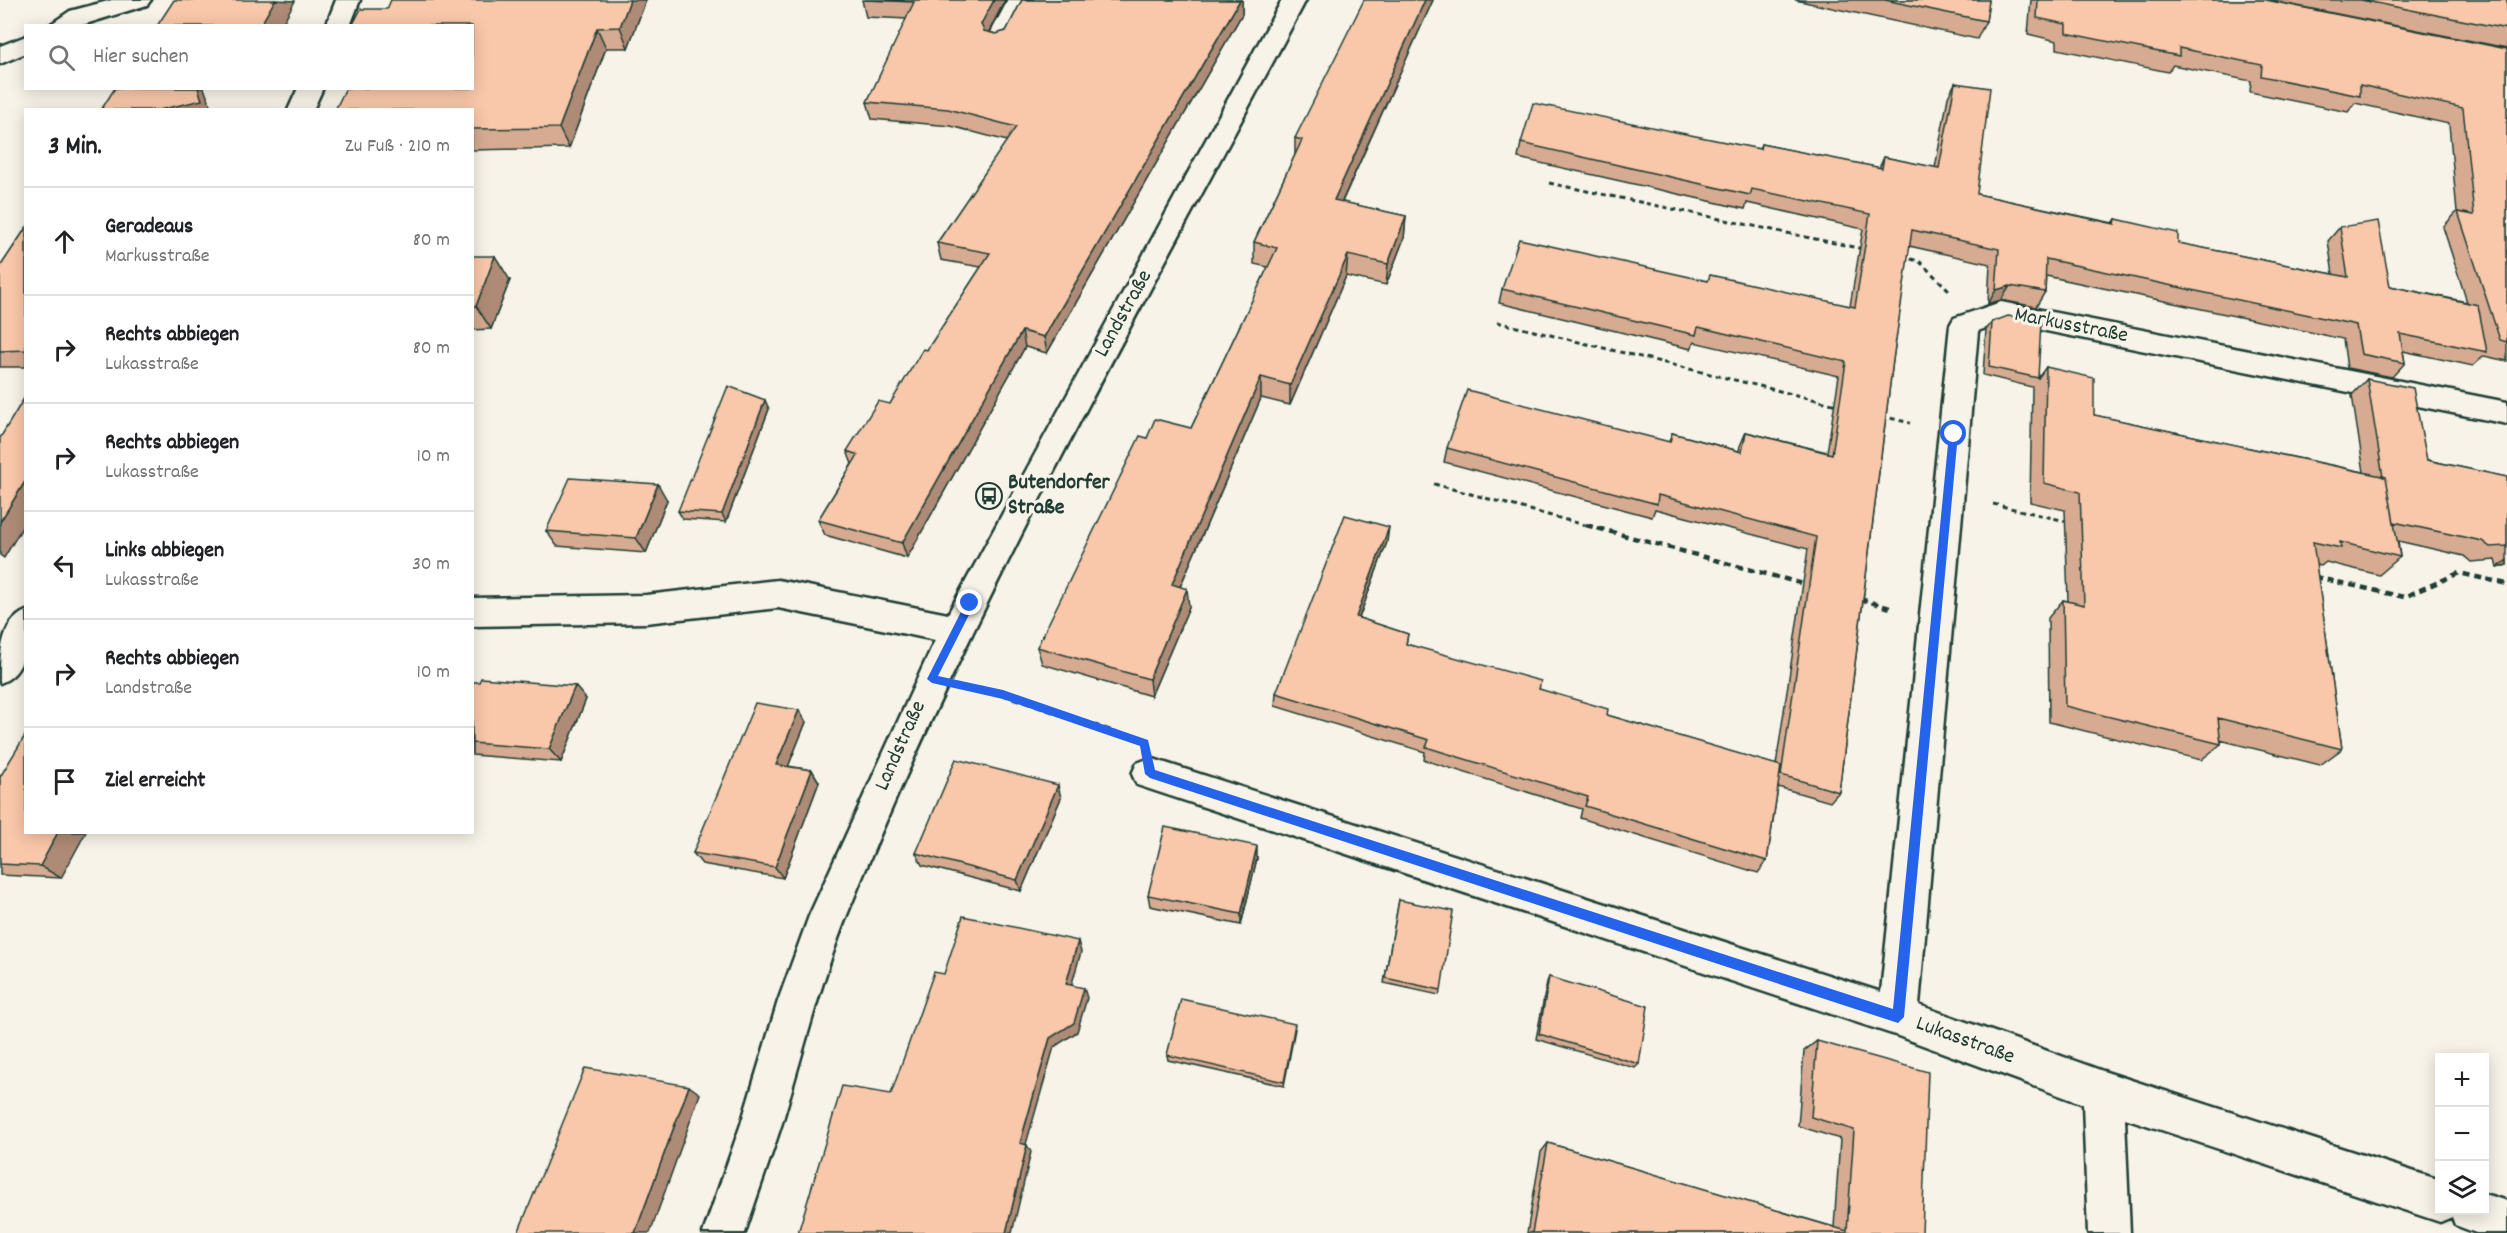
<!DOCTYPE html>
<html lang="de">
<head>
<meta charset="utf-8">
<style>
  :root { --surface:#fff; --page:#f2f2f2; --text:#202124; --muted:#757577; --line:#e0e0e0 }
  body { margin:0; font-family:Dekko,sans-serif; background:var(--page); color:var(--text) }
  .controls { position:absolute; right:18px; bottom:18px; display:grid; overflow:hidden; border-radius:0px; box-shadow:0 3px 15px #0003 }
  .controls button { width:54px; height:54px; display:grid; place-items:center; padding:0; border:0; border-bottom:2px solid var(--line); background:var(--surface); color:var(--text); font:30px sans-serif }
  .stop { position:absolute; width:18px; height:18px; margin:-14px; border:4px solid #2563eb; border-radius:50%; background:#fff }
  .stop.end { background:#2563eb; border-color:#fff; box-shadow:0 2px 6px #0008 }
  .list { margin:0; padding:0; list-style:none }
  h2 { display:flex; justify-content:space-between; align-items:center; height:78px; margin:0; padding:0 24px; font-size:26px }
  h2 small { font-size:20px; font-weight:400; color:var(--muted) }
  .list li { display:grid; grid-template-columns:39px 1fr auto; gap:18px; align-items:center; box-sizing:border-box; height:108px; padding:0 24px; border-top:2px solid var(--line) }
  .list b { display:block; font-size:22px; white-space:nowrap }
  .list p { margin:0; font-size:20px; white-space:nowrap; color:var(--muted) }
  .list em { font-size:20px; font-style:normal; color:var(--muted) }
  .icon { flex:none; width:33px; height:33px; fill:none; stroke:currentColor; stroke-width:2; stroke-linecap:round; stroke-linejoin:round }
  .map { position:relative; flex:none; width:2507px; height:1233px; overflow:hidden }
  .search { position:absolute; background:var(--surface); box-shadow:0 3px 15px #0003; left:24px; top:24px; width:450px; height:66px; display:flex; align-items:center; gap:15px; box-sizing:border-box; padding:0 21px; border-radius:0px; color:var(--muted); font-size:22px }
  .panel { position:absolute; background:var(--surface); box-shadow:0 3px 15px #0003; left:24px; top:108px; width:450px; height:726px; border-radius:0px }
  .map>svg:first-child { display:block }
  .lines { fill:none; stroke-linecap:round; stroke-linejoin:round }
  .minor-casing { stroke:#1f3d34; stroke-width:5 }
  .path-far1 { stroke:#1f3d34; stroke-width:3; stroke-dasharray:5 4; stroke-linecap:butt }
  .path { stroke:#1f3d34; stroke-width:4.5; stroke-dasharray:7 5; stroke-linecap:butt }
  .minor { fill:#f7f3e8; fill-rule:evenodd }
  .wall { fill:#d6ab91; stroke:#1f3d34; stroke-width:1.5 }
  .shaded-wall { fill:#ae8b76; stroke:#1f3d34; stroke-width:1.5 }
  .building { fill:#f9c7a9; stroke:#1f3d34; stroke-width:1.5 }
  .route { fill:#2563eb }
  .labels { text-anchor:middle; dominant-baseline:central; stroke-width:6; stroke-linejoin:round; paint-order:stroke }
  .street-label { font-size:22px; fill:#1f3d34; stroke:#f7f3e8 }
  .poi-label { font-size:22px; font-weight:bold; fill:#1f3d34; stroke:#f7f3e8; text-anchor:start }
</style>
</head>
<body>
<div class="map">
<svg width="2507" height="1233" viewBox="0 0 2507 1233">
  <rect width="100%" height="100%" fill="#f7f3e8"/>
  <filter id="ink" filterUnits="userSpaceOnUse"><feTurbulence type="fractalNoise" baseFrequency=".0167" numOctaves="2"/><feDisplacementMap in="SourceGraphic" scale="12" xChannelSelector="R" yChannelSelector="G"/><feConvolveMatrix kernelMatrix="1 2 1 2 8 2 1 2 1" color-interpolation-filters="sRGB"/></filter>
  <g filter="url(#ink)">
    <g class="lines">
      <defs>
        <path id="minor" d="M112,0H151L147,5L79,26H48L70,11Z
          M336,0H360L350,26H326Z
          M1008,0H1032L1007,47L998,49L989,47L986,42Z
          M1282,0H1306C1146,301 974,598 847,915C820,983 803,1053 782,1123C770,1160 757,1196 745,1233H703L741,1124L778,1001L809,916L935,640L778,608L646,623L472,626V598L646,595L778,580L948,614Z
          M26,36V53L0,64V46Z
          M298,88H323L313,110H288Z
          M2001,302L2507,402V424L2002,322L1978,331L1919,1005L2103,1071L2440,1180V1210H2484V1194L2507,1201V1233H2476L2455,1225L2452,1217L2440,1222L2125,1118L2130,1233H2088L2083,1104L1898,1036L1137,785L1132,774L1137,763L1150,758L1881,992L1950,325L1954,318Z
          M26,611C26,638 30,672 0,683C0,656 0,622 26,611Z"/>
      </defs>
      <use href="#minor" class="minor-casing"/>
      <path class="path-far1" d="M1549,183L1863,249
        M1902,257L1919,261L1949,290
        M1497,322L1837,405
        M1882,416L1910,423
        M1434,484L1592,527
        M1993,504L2070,522"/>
      <path class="path" d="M1586,525L1807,585
        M2315,577L2404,597L2459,573L2507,584
        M1860,599L1890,608
        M978,689L1003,694L1125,736"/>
      <use href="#minor" class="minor"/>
    </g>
    <path class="wall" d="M646,0L628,48H606L569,148L472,150V110H335Z
      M862,0H1005L989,32L996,34L1006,31L1022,0H1242V14L1047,353L1025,347L907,558L825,535L818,520L852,464L847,451L890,404L927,350L981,267L941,260L937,243L1007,141L951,126L872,119L867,102L907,19L866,17Z
      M1433,0L1342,202L1406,216L1404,238L1386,285L1346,276L1290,405L1261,398L1180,587L1189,607L1151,696L1042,664L1037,647L1147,438L1191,428L1268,267L1254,264V242L1295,155V138Z
      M1795,0H1989L1986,21L1977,39Z
      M2031,0H2266L2507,49V361L2484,356L2473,366L2403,351L2405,363L2392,377L2347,368L2343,339L2046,276L2045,292L2036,307L2001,300L1988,304L1990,264L1909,246L1893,360L1839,792L1830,802L1778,787L1767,861L1758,873L1580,818L1582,809L1424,760L1425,752L1275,706L1276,693L1387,542L1359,618L1408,634L1406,644L1539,689L1607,715L1776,765L1808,549L1655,509L1652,517L1444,462L1447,448L1669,442L1672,433L1739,451L1740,446L1746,432L1827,452L1839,376L1694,342L1691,349L1499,303L1502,289L1708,281L1850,306L1863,229L1747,203L1745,209L1518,158L1521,143L1759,149L1761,144L1879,168L1884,157L1935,168L1948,97L1955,83L1977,194L2113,223L2116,219L2178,243L2333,274L2328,241L2340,227L2390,286L2467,302L2443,227L2457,212L2449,124L2355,103L2348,112L2250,92L2251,81L2173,65L2168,72L2057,49V41L2028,34Z
      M2268,0H2507V48Z
      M26,228V367H0V267Z
      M472,256L510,280L491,329L472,330Z
      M1992,322L2038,378L2046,367L2094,415L2364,472L2352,395L2367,379L2427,460L2507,477V565L2497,568L2495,560L2471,562L2464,556L2398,541L2400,557L2379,575L2326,562L2321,566L2316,565L2342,749L2320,765L2220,740L2221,744L2201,760L2049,722L2048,618L2063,600L2068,601L2065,510L2030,502L2032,387L1983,375L1986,330Z
      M769,409L726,522L683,519L678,511Z
      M667,500L646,553L557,546L546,531Z
      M472,682L586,699L561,762L472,755Z
      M806,722L788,766L812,770L819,782L783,878L702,864L693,853Z
      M0,777L61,878L0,875Z
      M1061,798L1021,891L922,865L916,853Z
      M1257,858L1241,925L1150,906L1148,895Z
      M1399,900L1441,990L1439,995L1384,983Z
      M1549,977L1639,1064L1635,1068L1536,1039L1547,982Z
      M1295,1029L1284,1086L1168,1060L1167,1055Z
      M1817,1041L1922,1233H1527L1541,1152L1548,1143L1834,1227L1840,1139L1798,1126L1804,1051Z"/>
    <path class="shaded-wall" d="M275,0L295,1L281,26H260Z
      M630,0H646L628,48L620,27Z
      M994,0H1005L984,41L981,24Z
      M1240,0H1242V14L1047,353L1044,337Z
      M1425,0H1433L1333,221L1334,200Z
      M597,28L606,48L569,148L559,128Z
      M198,88H204L212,110H159Z
      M1406,216L1404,238L1386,285L1388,264Z
      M1348,255L1346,276L1290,405V385Z
      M495,256L510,280L491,329L476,306Z
      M2010,286L2001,300L1988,304L1996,290Z
      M1022,331L1025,347L907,558L902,543Z
      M1261,377V398L1173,603L1172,584Z
      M765,400L769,409L726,522L722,514Z
      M26,480V521L4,558L0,555V522Z
      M658,484L667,500L646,553L636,538Z
      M1389,527L1387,542L1354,631L1356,617Z
      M2507,560V565L2497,568Z
      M1187,589L1189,607L1151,696L1149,679Z
      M575,686L586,699L561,762L549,749Z
      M799,710L806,722L784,777L776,765Z
      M812,770L819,782L783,878L775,867Z
      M1058,785L1061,798L1021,891L1017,880Z
      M58,832H86L61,878L40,866Z
      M1257,846V858L1241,925V914Z
      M1078,941L1081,952L1069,994L1066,984Z
      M1084,988L1087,998L1077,1032L1054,1047L1024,1151L1020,1143L1050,1038Z
      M689,1086L700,1094L650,1233H635Z
      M1027,1145L1031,1152L1012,1233H1006Z"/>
    <path class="building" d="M174,0H275L260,26H157Z
      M391,0H630L620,27L597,28L559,128L472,129V110H335L346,88H472V26H352L361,9H387Z
      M865,0H994L981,24L984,31L996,34L1006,31L1022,0H1240L1044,337L1022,331L902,543L818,520L858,455L847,451L878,401L890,404L923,349L927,350L990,253L937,243L1016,127L948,109L867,102L914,2Z
      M1364,0H1425L1334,200L1406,216L1388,264L1348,255L1290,385L1261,377L1172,584L1187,589L1149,679L1037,647L1140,436L1147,438L1155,419L1191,428L1277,248L1254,242L1302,140L1295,138Z
      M1885,0H1989L1986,21Z
      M2038,0H2266L2507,49V342L2500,340L2458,212L2474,215L2463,108L2360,85V96L2261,76L2262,65L2179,48V56L2066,33V24L2037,18Z
      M2361,0H2507V29Z
      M1955,83L1990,88L1977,194L2115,224L2116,219L2178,233V243L2348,277L2340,227L2378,221L2390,286L2478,305L2487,352L2400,334L2405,363L2361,354L2356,325L2046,259L2045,292L2010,286L1996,290L1999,249L1912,230L1893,360L1839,792L1781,775L1816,537L1658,495L1657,504L1447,448L1467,390L1670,442L1672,433L1742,452L1746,432L1832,454L1846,362L1698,327L1696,335L1502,289L1519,239L1708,281L1710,275L1855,307L1870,214L1752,189L1750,195L1521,143L1533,103L1760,149L1761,144L1882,168L1884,157L1939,168Z
      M115,88H198L202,100L159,110H101Z
      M26,228V350L0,351V267Z
      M472,256H495L476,306H472Z
      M2008,316L2041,322L2038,378L1989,367L1992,322Z
      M2046,367L2094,378V415L2386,477L2400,557L2340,542L2341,548L2313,542L2342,749L2218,718L2221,744L2065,706L2063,600L2084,605L2080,492L2044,483Z
      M2367,379L2413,388L2427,460L2507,477V546L2490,547L2482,541L2394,522L2386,477H2383Z
      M728,386L765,400L722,514L678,511Z
      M26,395V480L0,522V438Z
      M570,478L658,484L636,538L546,531Z
      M1345,515L1389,527L1356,617L1408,634L1406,644L1541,681L1539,689L1608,709L1607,715L1781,766L1767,861L1585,806L1588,797L1426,747L1429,740L1276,693Z
      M481,678L575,686L549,749L472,743V682H479Z
      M755,703L799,710L776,765L812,770L775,867L693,853Z
      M26,734V832H58L40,866L0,864V777Z
      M956,759L1058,785L1017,880L916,853Z
      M1165,827L1257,846L1241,914L1148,895Z
      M1399,900L1453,911L1441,990L1385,978Z
      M963,916L1078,941L1066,984L1084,988L1074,1023L1050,1038L1020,1143L1027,1145L1006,1233H798L842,1086L891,1094L934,972L944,974Z
      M1549,977L1648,1006L1639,1064L1539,1034Z
      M1181,999L1295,1024L1284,1082L1167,1055Z
      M1817,1041L1928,1072L1922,1233H1532L1548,1143L1847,1231L1854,1130L1811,1117Z
      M585,1068L689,1086L635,1233H518Z"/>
  </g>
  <path class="route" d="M1954,430L1958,434L1904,1017L1898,1023L1150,778L1145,774L1140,746L1003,699L932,683L927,679L967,600L970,599L975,603L938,676L1003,690L1148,740L1155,770L1893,1009L1949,434Z"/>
  <defs>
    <symbol id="bus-ring" viewBox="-11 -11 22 22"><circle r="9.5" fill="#f7f3e8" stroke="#1f3d34" stroke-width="1.5"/><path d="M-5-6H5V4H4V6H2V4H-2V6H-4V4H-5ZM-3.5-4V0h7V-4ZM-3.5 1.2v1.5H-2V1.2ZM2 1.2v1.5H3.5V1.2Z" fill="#1f3d34"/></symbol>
  </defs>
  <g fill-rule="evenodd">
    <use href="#bus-ring" x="974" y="481" width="30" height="30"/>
  </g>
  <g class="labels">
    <g class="street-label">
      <text transform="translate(1124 314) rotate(-61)">Landstraße</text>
      <text transform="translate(2071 326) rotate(11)">Markusstraße</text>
      <text transform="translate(901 746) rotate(-66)">Landstraße</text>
      <text transform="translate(1965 1041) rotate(20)">Lukasstraße</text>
    </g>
    <g class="poi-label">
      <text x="1008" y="483">Butendorfer<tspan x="1008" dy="25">Straße</tspan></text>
    </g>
  </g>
</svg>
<div class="controls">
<button>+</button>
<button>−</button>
<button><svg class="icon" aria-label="layers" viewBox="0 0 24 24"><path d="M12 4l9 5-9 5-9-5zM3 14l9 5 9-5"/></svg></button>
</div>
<div class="stop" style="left:1954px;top:434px"></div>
<div class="stop end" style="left:970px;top:603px"></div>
<div class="search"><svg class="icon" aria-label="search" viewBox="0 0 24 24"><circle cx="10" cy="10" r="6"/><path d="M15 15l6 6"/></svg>Hier suchen</div>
<section class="panel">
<h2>3 Min.<small>Zu Fuß · 210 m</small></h2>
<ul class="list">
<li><svg class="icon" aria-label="ahead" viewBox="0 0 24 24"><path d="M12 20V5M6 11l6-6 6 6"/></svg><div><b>Geradeaus</b><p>Markusstraße</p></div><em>80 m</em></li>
<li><svg class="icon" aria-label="right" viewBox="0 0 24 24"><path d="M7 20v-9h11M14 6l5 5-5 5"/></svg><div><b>Rechts abbiegen</b><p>Lukasstraße</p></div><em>80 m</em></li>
<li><svg class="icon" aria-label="right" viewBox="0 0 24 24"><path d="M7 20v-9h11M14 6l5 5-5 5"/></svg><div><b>Rechts abbiegen</b><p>Lukasstraße</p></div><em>10 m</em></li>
<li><svg class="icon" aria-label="left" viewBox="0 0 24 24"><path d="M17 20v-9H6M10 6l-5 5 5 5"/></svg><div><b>Links abbiegen</b><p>Lukasstraße</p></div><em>30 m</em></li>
<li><svg class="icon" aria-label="right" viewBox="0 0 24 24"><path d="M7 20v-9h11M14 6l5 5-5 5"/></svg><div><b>Rechts abbiegen</b><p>Landstraße</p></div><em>10 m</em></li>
<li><svg class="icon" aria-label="arrive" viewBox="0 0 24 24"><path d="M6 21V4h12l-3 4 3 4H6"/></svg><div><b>Ziel erreicht</b></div></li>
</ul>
</section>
</div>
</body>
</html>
